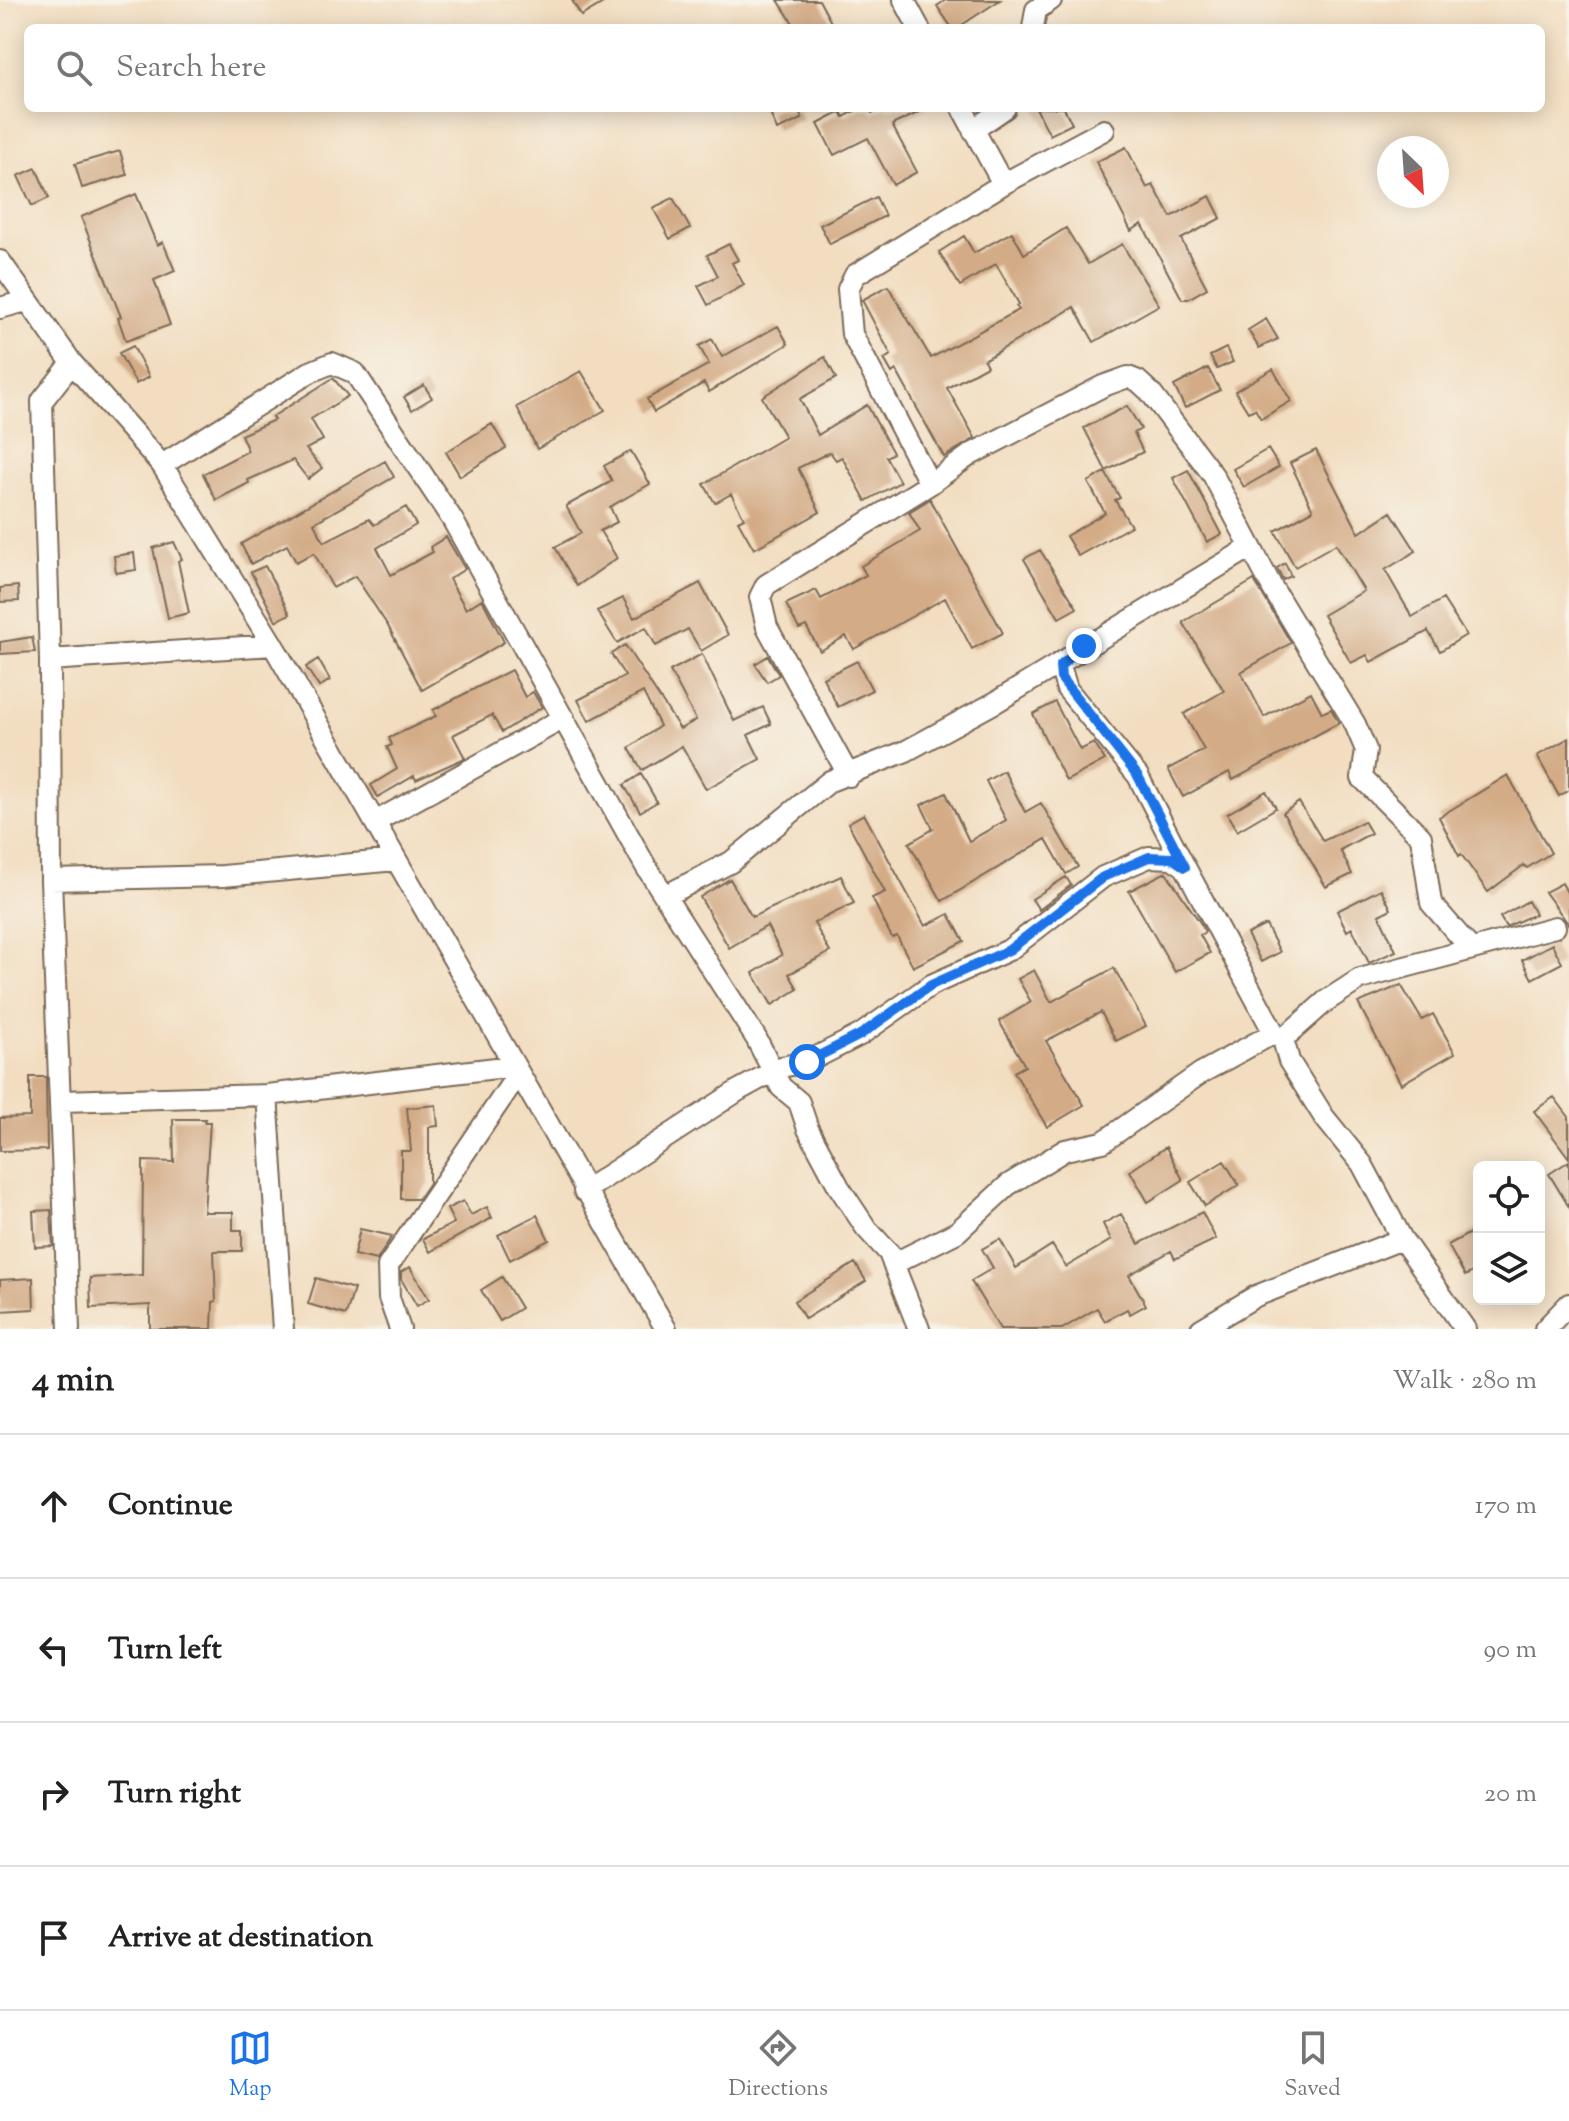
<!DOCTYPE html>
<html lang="en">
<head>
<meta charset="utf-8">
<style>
  :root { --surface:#fff; --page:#f6f6f6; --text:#222; --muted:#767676; --line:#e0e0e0; --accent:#1a73e8 }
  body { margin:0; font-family:"Sorts Mill Goudy",serif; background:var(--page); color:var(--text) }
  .controls { position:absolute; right:24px; bottom:24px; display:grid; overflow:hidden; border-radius:12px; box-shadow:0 4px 20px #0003 }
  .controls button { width:72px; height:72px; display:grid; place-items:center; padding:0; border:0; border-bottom:2px solid var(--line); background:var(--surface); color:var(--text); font:40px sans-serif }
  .compass { position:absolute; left:1377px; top:136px; width:72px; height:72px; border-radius:50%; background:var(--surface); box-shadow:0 4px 20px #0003; rotate:155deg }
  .stop { position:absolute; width:24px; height:24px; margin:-18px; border:6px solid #1a73e8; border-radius:50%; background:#fff }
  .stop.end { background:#1a73e8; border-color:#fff; box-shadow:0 2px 8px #0008 }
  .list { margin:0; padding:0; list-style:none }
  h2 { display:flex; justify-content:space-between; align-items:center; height:104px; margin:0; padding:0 32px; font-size:34px }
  h2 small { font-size:26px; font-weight:400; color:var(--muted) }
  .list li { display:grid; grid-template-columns:52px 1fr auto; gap:24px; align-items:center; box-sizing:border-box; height:144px; padding:0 32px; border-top:2px solid var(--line) }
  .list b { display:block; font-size:30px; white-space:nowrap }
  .list em { font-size:26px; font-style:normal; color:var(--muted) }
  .icon { flex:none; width:44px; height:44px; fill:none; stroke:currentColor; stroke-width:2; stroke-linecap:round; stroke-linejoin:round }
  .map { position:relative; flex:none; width:1569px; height:1329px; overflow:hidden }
  .search { position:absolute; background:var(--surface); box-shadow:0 4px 20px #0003; left:24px; right:24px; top:24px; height:88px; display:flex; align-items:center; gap:20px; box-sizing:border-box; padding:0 28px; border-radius:12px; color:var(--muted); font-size:30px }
  .sheet { height:680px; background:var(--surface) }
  nav { display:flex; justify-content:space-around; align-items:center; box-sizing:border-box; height:112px; border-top:2px solid var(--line); background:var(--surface); font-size:22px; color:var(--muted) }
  nav a { display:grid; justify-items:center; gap:4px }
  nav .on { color:var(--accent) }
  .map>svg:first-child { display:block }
  .building { fill:#d3ab86 }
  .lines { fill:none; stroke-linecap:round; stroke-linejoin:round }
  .minor-casing { stroke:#7b6957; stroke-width:24 }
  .minor { stroke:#fff; stroke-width:20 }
  .route { stroke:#1a73e8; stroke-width:10 }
</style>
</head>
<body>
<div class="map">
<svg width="1569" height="1329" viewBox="0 0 1569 1329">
  <rect width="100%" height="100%" fill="#f7f3e8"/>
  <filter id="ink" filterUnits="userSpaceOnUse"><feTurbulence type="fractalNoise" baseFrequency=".0125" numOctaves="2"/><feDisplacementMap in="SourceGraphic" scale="16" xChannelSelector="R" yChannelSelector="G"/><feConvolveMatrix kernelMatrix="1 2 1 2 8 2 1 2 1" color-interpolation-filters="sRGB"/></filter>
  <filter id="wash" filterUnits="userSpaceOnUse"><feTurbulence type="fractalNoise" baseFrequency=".006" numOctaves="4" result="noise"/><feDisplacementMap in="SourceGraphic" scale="32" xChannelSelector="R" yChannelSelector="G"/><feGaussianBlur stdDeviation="1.8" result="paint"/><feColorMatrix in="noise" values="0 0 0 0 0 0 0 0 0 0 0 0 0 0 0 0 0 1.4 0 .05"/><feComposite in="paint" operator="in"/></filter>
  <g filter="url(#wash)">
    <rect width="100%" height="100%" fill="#f2ddc0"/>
    <g id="blocks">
      <path class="building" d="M572,0H608L581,16Z
        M778,0H819L834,28H796Z
        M946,0H1000L957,28H952L937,6Z
        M776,108H798L802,119L777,130L769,111Z
        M860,108H869L872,113L883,108H928L892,125L917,172L893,185L868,138L834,155L818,124L841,112L844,117Z
        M1036,108H1064L1072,124L1050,135Z
        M1126,147L1147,188L1153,185L1171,217L1210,196L1221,218L1181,239L1207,288L1188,299H1182L1142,224L1131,231L1096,162Z
        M120,151L127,175L82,188L75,164Z
        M36,168L49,198L32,206L18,176Z
        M136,194L157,245L163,242L175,271L154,280L170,325L126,341L118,318L121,317L81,217Z
        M876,197L885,216L830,244L820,225Z
        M673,198L690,228L670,239L653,208Z
        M1066,228L1088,264L1122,244L1159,305L1094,342L1074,307L984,360L987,366L947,388L975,438L944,457L896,370L892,373L884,359L891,355L862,300L888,286L931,358L1019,310L1016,306L1019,304L996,264L960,286L939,252L964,236L974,253L1012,232L1024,254Z
        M729,244L738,260L732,263L744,285L708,305L698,286L718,276L707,255Z
        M1266,319L1278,339L1259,348L1248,330Z
        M778,326L788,344L709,392L704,383L654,412L647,399L709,364L699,346L712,339L722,357Z
        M133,346L149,377L136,384L119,353Z
        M1226,348L1233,362L1217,369L1210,356Z
        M825,357L836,378L800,399L818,435L867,405L893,453L886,457L900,482L866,501L842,457L836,460L830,452L798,468L820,512L754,549L738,521L744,518L731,494L715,503L704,484L785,437L762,397Z
        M1208,368L1220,390L1185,408L1174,386Z
        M1273,369L1291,401L1261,419L1255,409L1248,412L1235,391Z
        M581,371L605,410L537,449L517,407Z
        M333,378L348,396L311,419L323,440L306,449L322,468L308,479L293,460L248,480L249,483L216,500L203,474L248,451L241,435L274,420L272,417Z
        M424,385L432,398L412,410L404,397Z
        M1127,406L1141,429L1134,433L1143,452L1106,471L1084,428Z
        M492,424L506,448L460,476L446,452Z
        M1268,449L1279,467L1244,487L1233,469Z
        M1316,450L1359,533L1391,512L1416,551L1385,570L1412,617L1443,599L1466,635L1440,651L1428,631L1371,662L1367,655L1351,663L1323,615L1364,591L1336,544L1295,567L1275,531L1313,510L1290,463Z
        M631,451L650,484L610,507L617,522L600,531L617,558L577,586L555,547L581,533L566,506L612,481L604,466Z
        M385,461L394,477L314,523L324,542L369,519L374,525L406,507L416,525L377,548L391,575L433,552L430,547L446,537L465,569L449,579L466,609L482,599L504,642L422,690L388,626L355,576L333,588L314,553L296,562L287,545L251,564L241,544Z
        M1188,470L1222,534L1207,542L1173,478Z
        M1105,472L1120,498L1115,500L1131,526L1078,556L1066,536L1105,513L1088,482Z
        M930,499L1003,633L972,649L945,598L854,649L846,636L820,651L806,626L799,629L786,604L816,590L821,599L866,575L861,566L920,531L909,512Z
        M174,542L182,559L178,561L189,613L168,618L153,548Z
        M1040,550L1077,608L1059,618L1024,559Z
        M134,553L136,570L116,573L114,556Z
        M1285,563L1291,576L1283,580L1277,568Z
        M265,566L290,614L276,621L251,572Z
        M1254,580L1291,643L1241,672L1264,717L1311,692L1322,713L1331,709L1339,723L1233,780L1229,772L1183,797L1168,769L1204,750L1184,714L1224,691L1183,622Z
        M700,583L728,635L701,651L688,629L656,646L646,627L617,643L597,611L623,598L634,618Z
        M18,586L19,601L0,602V588Z
        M32,637L35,652L0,654V642Z
        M625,645L680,729L696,720L670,671L702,654L734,721L763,707L771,724L748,735L760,759L706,789L682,746L642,770L629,748L660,726L643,692L589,721L578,700L625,676L611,654Z
        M768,656L779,675L767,682L755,664Z
        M318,659L330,680L319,687L306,667Z
        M857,661L872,690L838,707L823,678Z
        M511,670L525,697L533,692L542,707L502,732L492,715L453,735L465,758L416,780L414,776L378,797L371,785L397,769L387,747L392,745L389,738L436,716L433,710Z
        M1055,702L1080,750L1094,743L1105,760L1066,781L1033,714Z
        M1569,738V790L1559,796L1537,756Z
        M1004,771L1025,812L1041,803L1078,867L1066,874L1046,839L942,901L909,843L933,829L921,805L946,793L969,841L1006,820L986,781Z
        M641,774L657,802L640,812L624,785Z
        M1508,775L1551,853L1527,868L1524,865L1488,892L1461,854L1459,856L1439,817Z
        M1266,791L1276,808L1237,831L1227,814Z
        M1299,802L1323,841L1364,821L1371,833L1340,850L1352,874L1326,887L1283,813Z
        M864,814L925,926L949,914L964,941L913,967L897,936L892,938L872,898L885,892L848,823Z
        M1166,872L1201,924L1205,932L1200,935L1210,953L1175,972L1129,891Z
        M841,876L854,903L814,923L830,952L789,974L798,989L772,1005L753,973L782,955L767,926L729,948L700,897L730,879L752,917Z
        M1066,877L1071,885L1039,910L1032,899Z
        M1562,883L1569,896V925L1545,892Z
        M1381,889L1391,909L1379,915L1396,951L1369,963L1352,928L1347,931L1337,911Z
        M1528,901L1535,914L1506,927L1500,917Z
        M1266,925L1280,952L1261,962L1247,934Z
        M1552,944L1562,963L1532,979L1522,960Z
        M1114,968L1146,1026L1116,1041L1101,1012L1046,1041L1084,1105L1047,1127L1014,1072L1025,1066L999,1021L1031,1002L1018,979L1034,970L1051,1002Z
        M1401,985L1422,1020L1433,1014L1455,1053L1401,1084L1358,1003Z
        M30,1077H46L47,1150L0,1151V1118L30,1117Z
        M1554,1097L1569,1117V1158L1534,1111Z
        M436,1105L438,1126L429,1127V1183L418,1199H401V1151H411L407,1108Z
        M173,1119H205L204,1122H210L204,1212H233V1230H242V1251H214L216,1301L213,1302L212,1329H150V1305L91,1308L90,1278L142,1275L143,1161L174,1162Z
        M1166,1147L1183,1180L1148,1202L1130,1171Z
        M1224,1161L1239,1185L1205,1206L1190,1182Z
        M1569,1161V1207L1549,1174Z
        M463,1201L471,1215L487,1207L492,1218L430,1252L423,1239L454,1223L447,1209Z
        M51,1210L53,1246L35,1247L33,1211Z
        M1202,1212L1216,1239L1175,1259L1171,1251L1129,1275L1146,1305L1130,1314L1127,1309L1105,1321L1097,1308L1062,1329H1000L971,1281L993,1268L982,1249L1000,1239L1016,1268L1052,1245L1066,1267L1111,1240L1103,1224L1121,1214L1139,1244Z
        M537,1215L549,1240L510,1260L498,1235Z
        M1479,1228V1269L1465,1276L1448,1245Z
        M360,1229L392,1236L377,1260L354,1255Z
        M855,1263L866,1281L805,1319L794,1301Z
        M410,1267L429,1299L417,1306L401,1279V1272Z
        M502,1277L521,1308L500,1321L481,1290Z
        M33,1278L34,1309L0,1311V1280Z
        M316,1278L354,1289L346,1315L308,1304Z"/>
    </g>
  </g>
  <g filter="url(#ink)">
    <use href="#blocks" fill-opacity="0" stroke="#7b6957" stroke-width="2"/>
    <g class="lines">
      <defs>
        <path id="minor" d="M904,0L919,28
          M1033,28L1036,10L1051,0
          M962,108L1003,184
          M973,130L1005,108
          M0,261L72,363L162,465L273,645L666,1329
          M0,308L26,301
          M162,465L310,372L332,363L355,373L452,519L645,865L756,1038L781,1087L799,1102L808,1129L839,1187L866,1228L889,1253L919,1329
          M930,484L852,334L848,289L855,275L1003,184L1104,130
          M50,660L273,645
          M1060,666L1067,689L1138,776L1185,867
          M849,776L767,627L760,597L766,585L930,484L970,455L1103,386L1128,377L1138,381L1150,392L1213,475L1273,589L1355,724L1366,750L1362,778L1421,837L1431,903L1471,949
          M375,822L564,718
          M51,880L223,876L396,860
          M665,896L731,862L830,781L906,751L996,702L1251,547
          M1283,1039L1326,1001L1360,979L1555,927
          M267,1095L283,1329
          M62,1101L267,1095L513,1066
          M584,1191L739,1090L781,1067L807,1062L860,1035L931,985L1009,950L1103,877L1149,857L1172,858L1185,867L1274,1033L1283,1039L1289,1061L1324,1117L1362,1164L1402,1239L1465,1329
          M893,1264L957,1232L1008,1185L1065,1150L1103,1142L1201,1073L1274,1033
          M69,1329L51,880L50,660L42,401L72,363
          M400,1329L389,1298L388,1266L518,1074
          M1201,1329L1256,1296L1402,1239
          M1545,1329L1569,1304"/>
      </defs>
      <use href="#minor" class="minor-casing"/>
      <use href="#minor" class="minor"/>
    </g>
  </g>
  <g class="lines" filter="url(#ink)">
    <path class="route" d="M807,1062L860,1035L931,985L1009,950L1103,877L1149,857L1172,858L1185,867L1138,776L1061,678L1060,666L1084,646"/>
  </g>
</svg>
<div class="controls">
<button><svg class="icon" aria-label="locate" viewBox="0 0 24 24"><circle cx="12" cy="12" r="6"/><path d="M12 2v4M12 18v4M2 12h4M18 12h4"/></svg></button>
<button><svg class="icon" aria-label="layers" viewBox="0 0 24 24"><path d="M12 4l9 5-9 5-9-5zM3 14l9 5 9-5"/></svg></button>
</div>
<svg class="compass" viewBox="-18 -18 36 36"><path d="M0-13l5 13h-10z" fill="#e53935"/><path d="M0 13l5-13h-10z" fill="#767676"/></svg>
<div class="stop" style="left:807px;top:1062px"></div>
<div class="stop end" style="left:1084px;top:646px"></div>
<div class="search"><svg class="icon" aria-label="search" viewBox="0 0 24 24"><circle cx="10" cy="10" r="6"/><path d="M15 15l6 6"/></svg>Search here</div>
</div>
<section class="sheet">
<h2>4 min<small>Walk · 280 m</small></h2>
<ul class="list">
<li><svg class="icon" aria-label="ahead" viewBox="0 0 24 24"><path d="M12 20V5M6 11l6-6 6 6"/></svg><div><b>Continue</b></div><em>170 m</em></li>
<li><svg class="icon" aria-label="left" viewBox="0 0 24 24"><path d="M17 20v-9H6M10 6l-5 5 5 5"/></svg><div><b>Turn left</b></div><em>90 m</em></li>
<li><svg class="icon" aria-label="right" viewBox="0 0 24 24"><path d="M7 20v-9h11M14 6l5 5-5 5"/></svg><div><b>Turn right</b></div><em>20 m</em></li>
<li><svg class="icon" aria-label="arrive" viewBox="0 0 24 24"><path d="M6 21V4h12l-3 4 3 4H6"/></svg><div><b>Arrive at destination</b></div></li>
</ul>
</section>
<nav>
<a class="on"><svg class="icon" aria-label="map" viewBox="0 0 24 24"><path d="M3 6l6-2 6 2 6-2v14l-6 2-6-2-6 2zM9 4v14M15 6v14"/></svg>Map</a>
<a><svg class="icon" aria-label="directions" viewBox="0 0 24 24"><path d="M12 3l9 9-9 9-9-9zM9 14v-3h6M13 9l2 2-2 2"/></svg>Directions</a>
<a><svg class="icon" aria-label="saved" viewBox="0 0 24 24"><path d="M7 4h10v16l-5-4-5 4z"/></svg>Saved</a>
</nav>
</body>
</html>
